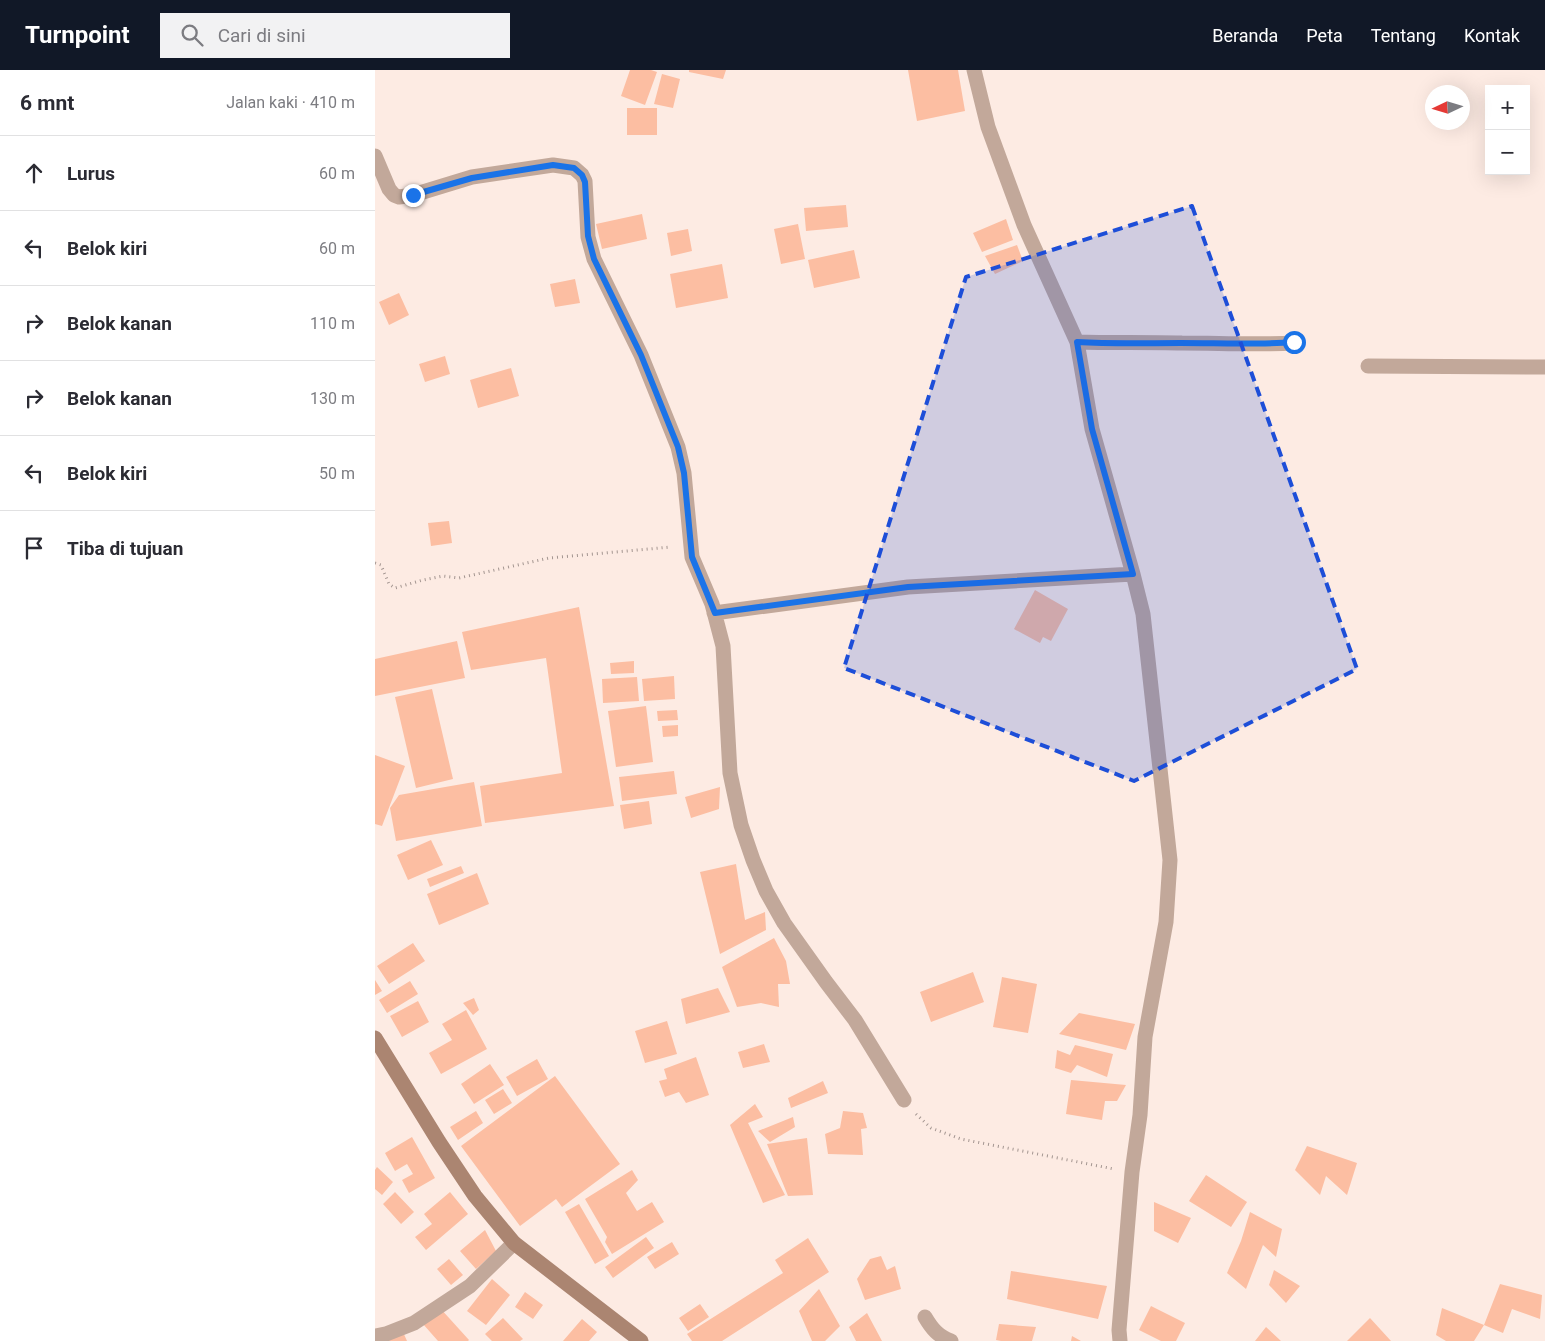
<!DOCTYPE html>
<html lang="id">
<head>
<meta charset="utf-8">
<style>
  :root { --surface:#fff; --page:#f2f2f3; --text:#2b2b33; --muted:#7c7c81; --line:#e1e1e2; --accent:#111827 }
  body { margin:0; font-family:Roboto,sans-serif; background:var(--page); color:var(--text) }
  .controls { position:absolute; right:15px; top:15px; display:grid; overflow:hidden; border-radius:0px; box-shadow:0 5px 20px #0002 }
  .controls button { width:45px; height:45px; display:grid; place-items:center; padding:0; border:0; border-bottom:1px solid var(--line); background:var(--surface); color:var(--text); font:25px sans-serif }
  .compass { position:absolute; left:1050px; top:15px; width:45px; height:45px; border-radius:50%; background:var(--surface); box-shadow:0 5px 20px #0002; rotate:266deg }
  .stop { position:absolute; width:15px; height:15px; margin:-11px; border:4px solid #1a73e8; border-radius:50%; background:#fff }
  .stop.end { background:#1a73e8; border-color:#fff; box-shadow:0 1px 5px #0008 }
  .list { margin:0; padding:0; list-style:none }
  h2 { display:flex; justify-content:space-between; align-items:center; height:65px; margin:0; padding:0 20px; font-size:21px }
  h2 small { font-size:16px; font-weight:400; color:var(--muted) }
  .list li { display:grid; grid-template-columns:32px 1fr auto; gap:15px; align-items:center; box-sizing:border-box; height:75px; padding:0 20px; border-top:1px solid var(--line) }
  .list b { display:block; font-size:19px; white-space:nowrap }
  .list em { font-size:16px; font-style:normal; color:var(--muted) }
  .icon { flex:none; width:28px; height:28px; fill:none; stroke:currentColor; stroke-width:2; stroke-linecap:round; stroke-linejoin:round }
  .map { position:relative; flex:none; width:1170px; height:1271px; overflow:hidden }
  header { display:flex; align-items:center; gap:30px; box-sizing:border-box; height:70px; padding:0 25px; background:var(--accent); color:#fff }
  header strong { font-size:24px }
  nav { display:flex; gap:28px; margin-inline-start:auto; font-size:18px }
  .search { width:350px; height:45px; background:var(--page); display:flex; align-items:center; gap:12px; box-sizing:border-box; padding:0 18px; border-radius:0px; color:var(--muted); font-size:19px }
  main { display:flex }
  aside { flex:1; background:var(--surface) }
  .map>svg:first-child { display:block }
  .building { fill:#fcbea2 }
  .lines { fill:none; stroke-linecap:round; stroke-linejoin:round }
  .path { stroke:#a39590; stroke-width:3; stroke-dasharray:1 4; stroke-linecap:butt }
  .street { stroke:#c2a89a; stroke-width:15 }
  .secondary { stroke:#ab8571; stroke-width:15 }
  .route { stroke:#1a73e8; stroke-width:6 }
  .marked { fill:#1d4ed8; fill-opacity:0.2; stroke:#1d4ed8; stroke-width:4; stroke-dasharray:10 6; stroke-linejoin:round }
</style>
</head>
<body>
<header>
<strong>Turnpoint</strong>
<div class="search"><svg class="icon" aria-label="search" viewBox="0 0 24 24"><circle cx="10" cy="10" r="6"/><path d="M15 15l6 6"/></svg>Cari di sini</div>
<nav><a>Beranda</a><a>Peta</a><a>Tentang</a><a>Kontak</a></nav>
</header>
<main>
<aside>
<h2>6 mnt<small>Jalan kaki · 410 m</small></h2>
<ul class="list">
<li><svg class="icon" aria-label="ahead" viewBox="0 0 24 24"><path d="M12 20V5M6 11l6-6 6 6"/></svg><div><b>Lurus</b></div><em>60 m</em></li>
<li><svg class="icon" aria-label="left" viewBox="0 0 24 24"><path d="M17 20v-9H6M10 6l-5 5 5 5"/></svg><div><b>Belok kiri</b></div><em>60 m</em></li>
<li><svg class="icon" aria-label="right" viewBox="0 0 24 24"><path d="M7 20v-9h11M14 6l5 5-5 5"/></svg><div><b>Belok kanan</b></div><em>110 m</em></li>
<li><svg class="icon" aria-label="right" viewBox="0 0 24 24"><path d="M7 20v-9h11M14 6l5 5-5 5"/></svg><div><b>Belok kanan</b></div><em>130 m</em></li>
<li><svg class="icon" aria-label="left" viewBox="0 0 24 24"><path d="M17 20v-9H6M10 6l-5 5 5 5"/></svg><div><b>Belok kiri</b></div><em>50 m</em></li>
<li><svg class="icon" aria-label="arrive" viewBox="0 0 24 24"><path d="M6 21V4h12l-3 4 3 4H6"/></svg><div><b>Tiba di tujuan</b></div></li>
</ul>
</aside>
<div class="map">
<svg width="1170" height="1271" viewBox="0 0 1170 1271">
  <rect width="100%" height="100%" fill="#fdebe3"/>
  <path class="building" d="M255,0H276L282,2L270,35L246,26Z
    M314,0H351L348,9L314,2Z
    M533,0H583L590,41L542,51Z
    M287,4L305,9L298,38L279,34Z
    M252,38H282V65H252Z
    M471,135L473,157L431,161L429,138Z
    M267,144L272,169L227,179L221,154Z
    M631,149L638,170L607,182L598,163Z
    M423,154L430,189L406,194L399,159Z
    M313,159L317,181L296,186L292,163Z
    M642,175L648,191L620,204L610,186Z
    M479,180L485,208L439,218L433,190Z
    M347,194L353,228L301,238L295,204Z
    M200,209L205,233L180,237L175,214Z
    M24,223L34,245L14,255L4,232Z
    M70,286L75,304L50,312L44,294Z
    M136,298L144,326L103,338L95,310Z
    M74,451L77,473L56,476L53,453Z
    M660,520L693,539L676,571L668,567L665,573L639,559Z
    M204,537L239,736L110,753L105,716L187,703L171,588L96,600L87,562Z
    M82,571L90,608L0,626V589Z
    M259,591V603L236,604L235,593Z
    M299,606L300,629L269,631L267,609Z
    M262,607L264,631L228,633L227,609Z
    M57,619L78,709L41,718L20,627Z
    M271,636L278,692L241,697L233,641Z
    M302,640L303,650L283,651L282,641Z
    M303,655V666L288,667L287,656Z
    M0,685L30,696L7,756L0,754Z
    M299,701L302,724L247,731L244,707Z
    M99,712L107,756L21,771L15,738L24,725Z
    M345,717L344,739L316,748L310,727Z
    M274,731L277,754L249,759L245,735Z
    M56,770L68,795L33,810L22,785Z
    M361,794L370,850L390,842L391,860L345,884L325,802Z
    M86,796L89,803L55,817L52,809Z
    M102,803L114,834L64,855L52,824Z
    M399,868L411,891L415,914H403L404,937L386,933L362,937L347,897Z
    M38,873L50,891L14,914L2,896Z
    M598,902L609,932L556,952L545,922Z
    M627,907L662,914L653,963L618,957Z
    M0,910L7,921L0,925Z
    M35,911L43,924L12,943L4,930Z
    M343,918L355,942L311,954L306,929Z
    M99,928L104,940L98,945L88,933Z
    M43,931L54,952L27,967L15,946Z
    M91,940L112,979L66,1004L54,983L77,970L67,954Z
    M704,943L760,954L751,980L684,964Z
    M292,951L302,984L270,993L260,961Z
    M389,974L395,992L368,998L363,982Z
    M700,975L738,984L732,1007L702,995L696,1003L680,998L682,980L695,985Z
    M321,987L334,1025L311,1033L304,1022L290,1027L284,1011L292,1009L289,999Z
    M162,989L173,1009L142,1026L131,1007Z
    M115,994L129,1015L99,1034L86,1014Z
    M180,1006L245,1094L187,1137L181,1129L145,1156L86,1076Z
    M696,1010L751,1015L742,1031H730L727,1050L691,1044Z
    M448,1011L453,1023L416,1038L413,1028Z
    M128,1019L137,1033L119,1044L110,1030Z
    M380,1034L388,1047L373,1053L410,1125L388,1133L355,1055Z
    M101,1041L108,1053L83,1070L75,1057Z
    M468,1041L488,1043L492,1058L486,1059L488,1085L453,1084L450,1064L465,1058Z
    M418,1047L420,1057L395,1072L383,1061Z
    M37,1067L60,1108L34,1123L27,1110L38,1104L32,1094L20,1101L10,1083Z
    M432,1068L438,1125L413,1126L392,1074Z
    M932,1076L982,1093L972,1125L951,1106L945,1125L920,1100Z
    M2,1097L18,1112L7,1125L0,1119V1100Z
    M257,1100L263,1110L251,1123L262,1141L277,1132L289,1152L237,1184L230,1172L232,1167L210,1129Z
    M831,1105L872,1132L856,1157L814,1131Z
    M20,1122L39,1142L26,1154L8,1134Z
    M75,1122L93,1144L51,1180L40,1167L57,1154L49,1144Z
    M779,1132L816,1148L803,1173L779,1161Z
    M204,1134L234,1186L220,1194L190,1142Z
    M875,1142L907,1159L901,1187L888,1175L871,1219L852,1203L866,1171Z
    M110,1160L121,1181L101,1199L85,1181Z
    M271,1167L279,1178L238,1208L230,1197Z
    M433,1168L454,1202L347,1271H317L312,1264L408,1203L400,1190Z
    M297,1172L304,1184L280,1199L272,1187Z
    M506,1186L512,1200L520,1196L526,1219L490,1230L482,1209L495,1189Z
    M74,1189L88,1205L76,1215L62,1199Z
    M899,1200L925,1216L911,1233L894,1215Z
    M636,1201L732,1216L723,1249L632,1229Z
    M117,1209L135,1225L111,1255L92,1241Z
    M1125,1214L1167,1225L1165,1249L1137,1239L1128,1263L1109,1255Z
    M444,1219L465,1256L450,1271H437L424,1241Z
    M150,1222L168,1235L158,1249L140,1237Z
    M325,1234L334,1247L313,1261L304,1248Z
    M776,1236L810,1253L801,1271H786L764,1260Z
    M65,1238L94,1270L93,1271H63L48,1254Z
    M1067,1238L1109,1255L1099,1271H1071L1061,1265Z
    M492,1243L507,1271H481L474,1257Z
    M128,1248L148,1269L145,1271H117L110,1264Z
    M995,1248L1016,1271H972Z
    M207,1249L222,1262L214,1271H188Z
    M624,1254L661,1257L657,1271H626L621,1270Z
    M891,1257L906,1271H880Z
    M28,1262L32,1271H8Z
    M697,1266L706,1271H696Z"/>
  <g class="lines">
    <path class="path" d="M0,493L6,495L14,514L20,518L48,510L68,506L84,508L174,488L296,477
      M541,1044L556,1058L586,1069L739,1099"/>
    <path class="street" d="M599,0L613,57L649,155L702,272L717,359L758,504L768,544L795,790L791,852L770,967L765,1045L757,1102L744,1260L745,1271
      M0,86L14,119L19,125L24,127L38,125L97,107L178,95L199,98L207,105L210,111L213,167L219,189L266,285L303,377L309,403L317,487L337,534L348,576L355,703L366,755L378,790L391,821L409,853L451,912L480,950L529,1030
      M702,272C737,273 771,272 807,273C844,273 881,275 919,273
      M993,296L1170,297
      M339,543L533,517L758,504
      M550,1247C557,1259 563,1266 576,1271
      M0,1266L11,1264L39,1253L95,1216L139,1173"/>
    <path class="secondary" d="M0,968L64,1072L100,1126L139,1173L266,1271"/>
  </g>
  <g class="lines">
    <path class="route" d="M38,125L97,108L178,95L199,98L207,105L210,112L213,166L219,189L266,285L303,377L309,403L317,487L340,543L533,517L758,504L717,359L702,272C737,274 771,273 806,273C844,273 881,275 919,272"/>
  </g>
  <path class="marked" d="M817,136L982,599L759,711L469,598L591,207Z"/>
</svg>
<div class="controls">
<button>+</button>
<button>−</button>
</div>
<svg class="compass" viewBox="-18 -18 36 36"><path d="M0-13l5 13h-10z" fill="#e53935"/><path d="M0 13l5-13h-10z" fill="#7c7c81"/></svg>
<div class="stop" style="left:919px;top:272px"></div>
<div class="stop end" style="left:38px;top:125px"></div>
</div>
</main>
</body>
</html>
